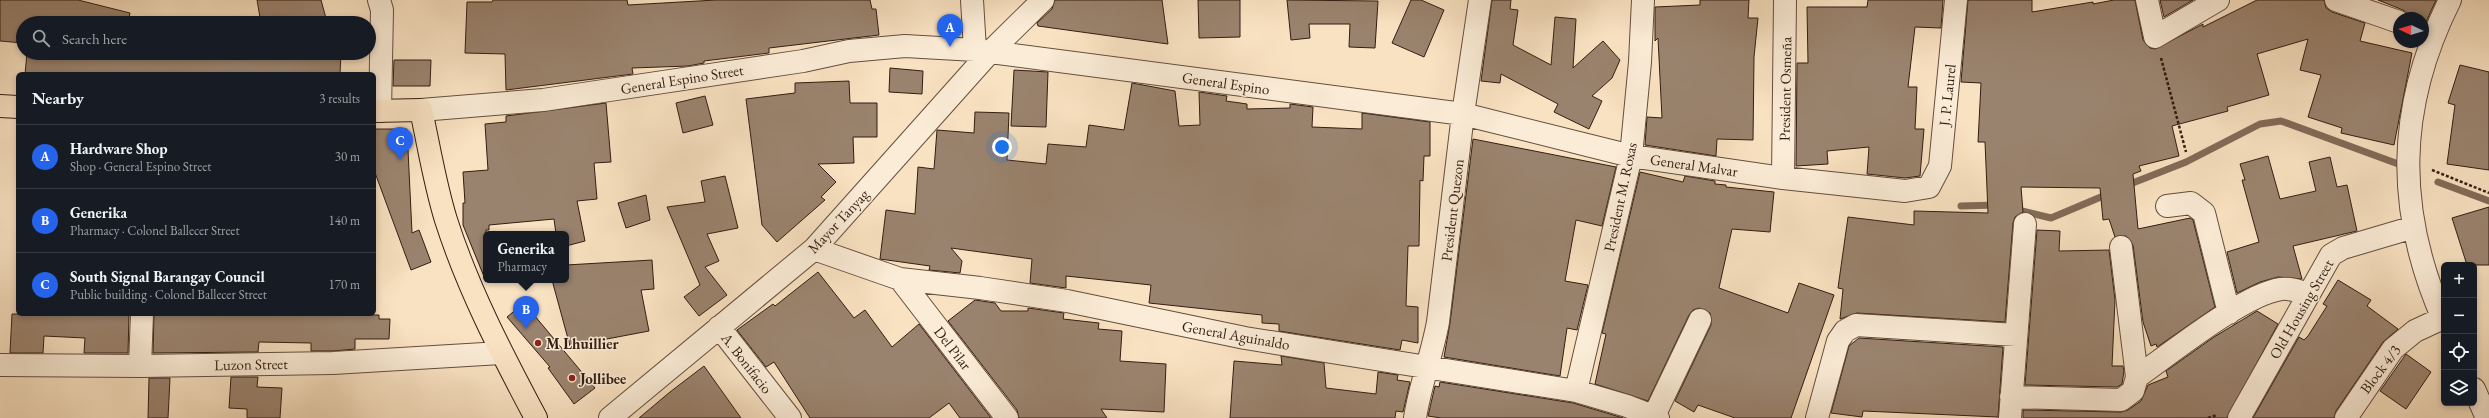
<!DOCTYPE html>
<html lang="en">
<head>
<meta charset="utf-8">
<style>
  :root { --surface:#171b24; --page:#20242c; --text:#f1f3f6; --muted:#9ea1a6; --line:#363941; --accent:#2563eb }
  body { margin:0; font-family:"EB Garamond",serif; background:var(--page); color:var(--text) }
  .controls { position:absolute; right:12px; bottom:12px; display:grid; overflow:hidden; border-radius:6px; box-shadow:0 2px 6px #0003 }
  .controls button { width:36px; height:36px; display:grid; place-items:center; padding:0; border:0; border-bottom:1px solid var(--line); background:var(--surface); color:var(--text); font:20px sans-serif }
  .compass { position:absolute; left:2393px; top:12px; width:36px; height:36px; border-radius:50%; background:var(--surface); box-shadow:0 2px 6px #0003; rotate:274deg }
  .you { position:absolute; left:1002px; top:147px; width:14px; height:14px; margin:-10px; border:3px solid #fff; border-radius:50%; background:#1a73e8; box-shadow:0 0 0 6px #1a73e833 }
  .badge { display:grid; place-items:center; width:26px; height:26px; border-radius:50%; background:var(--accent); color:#fff; font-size:13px; font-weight:700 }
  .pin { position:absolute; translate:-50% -33px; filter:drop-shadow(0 1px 2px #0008) }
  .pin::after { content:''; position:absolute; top:21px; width:14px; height:12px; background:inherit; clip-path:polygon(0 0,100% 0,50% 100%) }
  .popup { position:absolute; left:483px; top:231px; width:86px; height:52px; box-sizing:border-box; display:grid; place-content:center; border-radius:6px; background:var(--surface); filter:drop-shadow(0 1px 3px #0005); font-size:13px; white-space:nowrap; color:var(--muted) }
  .popup b { font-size:15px; color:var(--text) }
  .popup::after { content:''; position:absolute; left:50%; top:100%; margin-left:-8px; border:8px solid transparent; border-top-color:var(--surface) }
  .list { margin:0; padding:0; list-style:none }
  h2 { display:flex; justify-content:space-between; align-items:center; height:52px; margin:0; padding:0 16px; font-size:17px }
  h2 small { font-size:13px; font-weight:400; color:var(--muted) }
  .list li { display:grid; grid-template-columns:26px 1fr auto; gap:12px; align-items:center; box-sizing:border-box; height:64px; padding:0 16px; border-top:1px solid var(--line) }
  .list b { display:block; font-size:15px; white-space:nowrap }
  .list p { margin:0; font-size:13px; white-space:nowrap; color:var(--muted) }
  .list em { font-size:13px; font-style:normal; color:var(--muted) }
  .icon { flex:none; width:22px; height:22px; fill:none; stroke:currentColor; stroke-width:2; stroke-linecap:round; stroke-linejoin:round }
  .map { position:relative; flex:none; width:2489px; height:418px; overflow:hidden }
  .search { position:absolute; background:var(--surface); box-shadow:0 2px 6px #0003; left:16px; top:16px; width:360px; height:44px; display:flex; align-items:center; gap:10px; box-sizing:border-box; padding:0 14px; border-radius:22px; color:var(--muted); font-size:15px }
  .panel { position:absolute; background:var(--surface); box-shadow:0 2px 6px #0003; left:16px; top:72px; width:360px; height:244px; border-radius:6px }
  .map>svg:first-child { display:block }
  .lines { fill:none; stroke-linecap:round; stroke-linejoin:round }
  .stream { stroke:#826b58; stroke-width:7 }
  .building { fill:#9a836e; stroke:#331d12 }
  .minor-casing { stroke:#644e3e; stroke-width:24 }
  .major-casing { stroke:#331d12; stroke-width:24 }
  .path { stroke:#331d12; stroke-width:2.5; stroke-dasharray:3 2; stroke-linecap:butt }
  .minor { stroke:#fbecd7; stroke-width:22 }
  .major { stroke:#f9e2c2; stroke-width:22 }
  .poi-dot { fill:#8f2418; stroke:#fbecd7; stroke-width:1.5 }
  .labels { text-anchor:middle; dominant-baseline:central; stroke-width:3; stroke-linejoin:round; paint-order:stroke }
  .street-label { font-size:15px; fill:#331d12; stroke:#fbecd7 }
  .poi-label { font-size:15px; font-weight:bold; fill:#331d12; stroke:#fbecd7; text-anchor:start }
</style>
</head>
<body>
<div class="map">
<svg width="2489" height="418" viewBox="0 0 2489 418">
  <rect width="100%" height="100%" fill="#f9e2c2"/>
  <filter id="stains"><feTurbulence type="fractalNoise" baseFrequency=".005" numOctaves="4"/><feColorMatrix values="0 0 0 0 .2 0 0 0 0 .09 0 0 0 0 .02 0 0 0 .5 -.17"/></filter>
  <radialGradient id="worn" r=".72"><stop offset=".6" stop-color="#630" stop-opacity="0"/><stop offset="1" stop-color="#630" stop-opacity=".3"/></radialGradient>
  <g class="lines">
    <path class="stream" d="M2438,182L2489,201
      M2125,186L2186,162L2260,124L2281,121L2401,165
      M1961,206L1997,205
      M2014,209L2051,218L2108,194"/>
  </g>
  <path class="building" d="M0,0H78L130,13L128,23H23V43L0,41Z
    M257,0H321L327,22L261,23Z
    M493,0H627L628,5L716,0H870L872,9H876L879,35L769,48V53L704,61V63L688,66L632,68L633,74L506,90L505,54L465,53L467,2H492Z
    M1055,0H1162L1168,44L1038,26L1037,23L1052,9Z
    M1198,0H1240V37L1199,38Z
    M1287,0L1378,1L1375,48L1349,47L1350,24H1309L1310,38L1291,40Z
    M1411,0H1421L1444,10L1424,57L1392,43Z
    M1492,0H1511L1510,9L1518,10L1513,45L1551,65L1555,17L1576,19L1573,68L1603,41L1620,60L1612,78L1592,96L1602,101L1589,129L1554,112L1558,104L1501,74L1500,83L1481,81Z
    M1700,0H1749L1748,18H1758L1754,57L1753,140L1717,139L1716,156L1645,145L1647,117L1662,118L1658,38L1655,41V7L1700,5Z
    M1868,0H1943L1941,28L1915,27L1908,87H1917L1915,129H1924L1920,176L1905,178L1867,174L1869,147L1827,151L1828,164L1796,166L1797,63H1808L1807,7H1867Z
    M1968,0H2032V12L2093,2V4L2114,0H2135L2143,40L2150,48L2155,49L2203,24V27L2257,0H2324L2326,8L2332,12L2365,23L2360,41L2412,53L2394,145L2341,133L2342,128L2308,117L2321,75L2300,70L2308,39L2257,54L2269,95L2227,107L2228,111L2172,126L2179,156L2139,166L2141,171L2133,174L2138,229L2190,218L2193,220L2215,307L2157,347L2156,344L2151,346L2143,322L2133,245L2126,236L2115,237L2109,219L2103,220L2100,188L2021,187L2023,212L2015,217L2013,223L2005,322L1857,313L1840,319L1843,289L1838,288L1848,217L1914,225V211L1988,213L1985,142H1978L1981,83L1961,82Z
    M2160,0H2193L2164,17Z
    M2378,0H2436L2425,24L2423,18H2413L2403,10Z
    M27,53H341L340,74H25Z
    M394,60H431L430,86H393Z
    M2460,65L2489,72V170L2447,164L2455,105L2448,103Z
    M890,68L923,71L922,94L889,92Z
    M1014,70L1048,72L1046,127L1011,126Z
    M849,81L850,103H877V137H853L854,163L818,164L836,182L821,197L825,200L777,242L762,225L746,99L795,93V83Z
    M1132,83L1175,91L1179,126L1200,125L1199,92L1227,96L1226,101L1247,104V109L1290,108V104L1313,107L1312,127L1362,129V113L1430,122V156H1424L1423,181L1420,180L1419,246H1408L1406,306L1418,307V343L1402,340L1400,350L1279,331V324L1262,323V315L1149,303L1151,285L1066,276V288L1030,283L1032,259L951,248L962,261L960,273L929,270L930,266L880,259L886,210L915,214L918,167L934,169L937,130L974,133L975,112L1009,113L1007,160L1046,164L1048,144L1086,147L1089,125L1124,130Z
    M705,96L713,125L683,133L676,103Z
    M606,103L611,162L594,163L597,199L577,201L585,241L566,246V234H556L554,219L489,225V230H486L485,279L463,225V203H465L463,172L488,170L485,124L506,122V116Z
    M374,129H407L412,233L419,230L431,262L411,270L374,170Z
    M1473,139L1616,167L1602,226L1576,220L1565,281L1588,285L1577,330L1567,328L1560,376L1444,357L1450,323Z
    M2268,156L2280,199L2316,191L2309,162L2330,157L2337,187L2347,185L2357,231L2293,246L2302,279L2278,277L2260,282L2237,293L2227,252L2259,242L2242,180H2245L2240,164Z
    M1640,172L1683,182L1685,176L1715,181V184L1726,185V187L1774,192L1770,232L1732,229L1719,288L1788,313L1799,283L1834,295L1791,418H1735L1698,405L1694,412L1675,401L1711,325L1710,313L1699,308L1693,310L1689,315L1648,401L1595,384L1606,334L1602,333Z
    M725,176L738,228L707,234L719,261L705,267L727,295L699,316L684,297L700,285L667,207L705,202L701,181Z
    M646,195L650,220L626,228L618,203Z
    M2489,207V265H2467L2452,218Z
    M2037,230L2060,231L2059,251L2109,250L2115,300L2112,366H2123L2124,371L2122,384L2117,387L2025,385Z
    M652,260L654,289L641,290L649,331L570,346L552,280H566V265Z
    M818,272L854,318L865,310L892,347L919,324L991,418H960L949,403L929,418H810L774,362L766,367L737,330L773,304L775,306Z
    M2338,280L2371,300L2367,306L2398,329L2383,342L2336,411L2334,418H2253L2299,337L2304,340L2308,336L2327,306L2323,304Z
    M975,300L995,303L1001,311H1028V308L1064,313L1063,319L1099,323L1098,329L1122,331L1120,361L1166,364L1164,412L1101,409L1107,418H1019L1017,410L948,321Z
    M524,303L595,388L574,404L548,368L550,367L507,317Z
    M2257,311L2278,324L2227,418H2023V410L2121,412L2128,410L2141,401L2148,385L2168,377L2166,371L2214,337Z
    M12,314H129L128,353H84L85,338L44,336L43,353H10Z
    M154,314L379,315V319H390L389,339H355V349L333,351H311V343L259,342L258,352L153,353Z
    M1859,338L2003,347L1998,417L1863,411L1862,417L1831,413L1849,346Z
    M2406,354L2431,372L2406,409L2380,391Z
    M1281,356L1324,363L1326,388L1376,394L1378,372L1398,375L1397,380L1410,382L1403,412L1396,411L1395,418H1230L1234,361L1282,365Z
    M704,366L741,418H639L670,392Z
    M231,377H258L257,387L282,388L280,418H247V409L229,408Z
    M149,378H170L168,418H148Z
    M1440,382L1573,403L1623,418H1441L1428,416L1435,386L1439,387Z"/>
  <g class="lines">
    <defs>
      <path id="minor" d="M379,0L382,10L380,111
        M972,0L975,50
        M2147,0L2155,37L2218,0
        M2336,0L2399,22
        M421,110L543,100L803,61L849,51L905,46L975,50L1463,114L1631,156L1783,178L1905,191L1929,187L1940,166L1956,0
        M1783,178L1785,0
        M2167,206L2191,203L2204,213L2229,313
        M814,249L900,279L980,288L1067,301L1245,338L1576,391L1627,406L1658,418
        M900,279L1007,418
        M2444,321C2395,211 2396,108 2450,0
        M719,327L790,418
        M0,365L140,366L333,363L501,353
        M140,366L142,314
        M2137,377C2170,354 2244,294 2281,289C2291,288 2299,291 2308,294
        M2474,389L2487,418
        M1576,391L1631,156L1640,62L1643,0
        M2011,397L2121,400L2133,391L2137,377L2121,247
        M1654,416L1700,320
        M610,418L814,249L990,52L1043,0
        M1415,418C1420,385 1432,355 1438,322L1463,114L1480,0
        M1817,418L1838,341L1845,331L1856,325L2016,335
        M2010,418L2025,224
        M2239,418L2331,255L2343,248L2414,227
        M2346,418L2393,349L2415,331L2443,318"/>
      <path id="major" d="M0,106L18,107
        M374,111L421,110C429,147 435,185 446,220C468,289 502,354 536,418"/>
    </defs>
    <use href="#minor" class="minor-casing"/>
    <use href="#major" class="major-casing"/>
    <path class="path" d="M2161,58L2186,152
      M2432,170L2489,193
      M2208,418L2217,415"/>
    <use href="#minor" class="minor"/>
    <use href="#major" class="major"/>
  </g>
  <g class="poi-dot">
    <circle cx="538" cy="343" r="4"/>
    <circle cx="572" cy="378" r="4"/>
  </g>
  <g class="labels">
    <g class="street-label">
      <text transform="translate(682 79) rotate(-9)">General Espino Street</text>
      <text transform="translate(1226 83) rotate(8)">General Espino</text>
      <text transform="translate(1785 89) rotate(-89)">President Osmeña</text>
      <text transform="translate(1947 95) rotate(-84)">J. P. Laurel</text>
      <text transform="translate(1694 165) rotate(8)">General Malvar</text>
      <text transform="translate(1620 197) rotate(-78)">President M. Roxas</text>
      <text transform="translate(1452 210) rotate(-83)">President Quezon</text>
      <text transform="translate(838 221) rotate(-47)">Mayor Tanyag</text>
      <text transform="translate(2301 309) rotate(-60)">Old Housing Street</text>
      <text transform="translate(1236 335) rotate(10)">General Aguinaldo</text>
      <text transform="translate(953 348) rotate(52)">Del Pilar</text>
      <text transform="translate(747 363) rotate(52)">A. Bonifacio</text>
      <text transform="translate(251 364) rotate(-1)">Luzon Street</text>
      <text transform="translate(2380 369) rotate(-53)">Block 4/3</text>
    </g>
    <g class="poi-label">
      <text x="546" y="343">M Lhuillier</text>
      <text x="580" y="378">Jollibee</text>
    </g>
  </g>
  <rect width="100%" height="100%" filter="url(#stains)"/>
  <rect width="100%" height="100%" fill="url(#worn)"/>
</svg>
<div class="controls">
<button>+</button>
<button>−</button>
<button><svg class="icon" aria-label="locate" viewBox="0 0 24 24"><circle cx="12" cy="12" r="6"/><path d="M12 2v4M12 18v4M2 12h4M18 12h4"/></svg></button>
<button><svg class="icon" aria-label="layers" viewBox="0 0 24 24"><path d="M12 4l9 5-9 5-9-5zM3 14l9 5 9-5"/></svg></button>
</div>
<svg class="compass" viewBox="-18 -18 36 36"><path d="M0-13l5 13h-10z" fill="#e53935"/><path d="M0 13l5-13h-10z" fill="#9ea1a6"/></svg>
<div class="you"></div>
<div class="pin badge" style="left:950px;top:47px">A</div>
<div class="pin badge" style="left:526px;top:329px">B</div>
<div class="popup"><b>Generika</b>Pharmacy</div>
<div class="pin badge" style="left:400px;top:160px">C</div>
<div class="search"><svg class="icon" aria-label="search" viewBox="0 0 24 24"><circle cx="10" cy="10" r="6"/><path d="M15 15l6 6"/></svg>Search here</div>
<section class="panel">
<h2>Nearby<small>3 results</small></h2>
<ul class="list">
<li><span class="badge">A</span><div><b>Hardware Shop</b><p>Shop · General Espino Street</p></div><em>30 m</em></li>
<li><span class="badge">B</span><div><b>Generika</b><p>Pharmacy · Colonel Ballecer Street</p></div><em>140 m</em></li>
<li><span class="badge">C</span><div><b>South Signal Barangay Council</b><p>Public building · Colonel Ballecer Street</p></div><em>170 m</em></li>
</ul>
</section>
</div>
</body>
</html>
